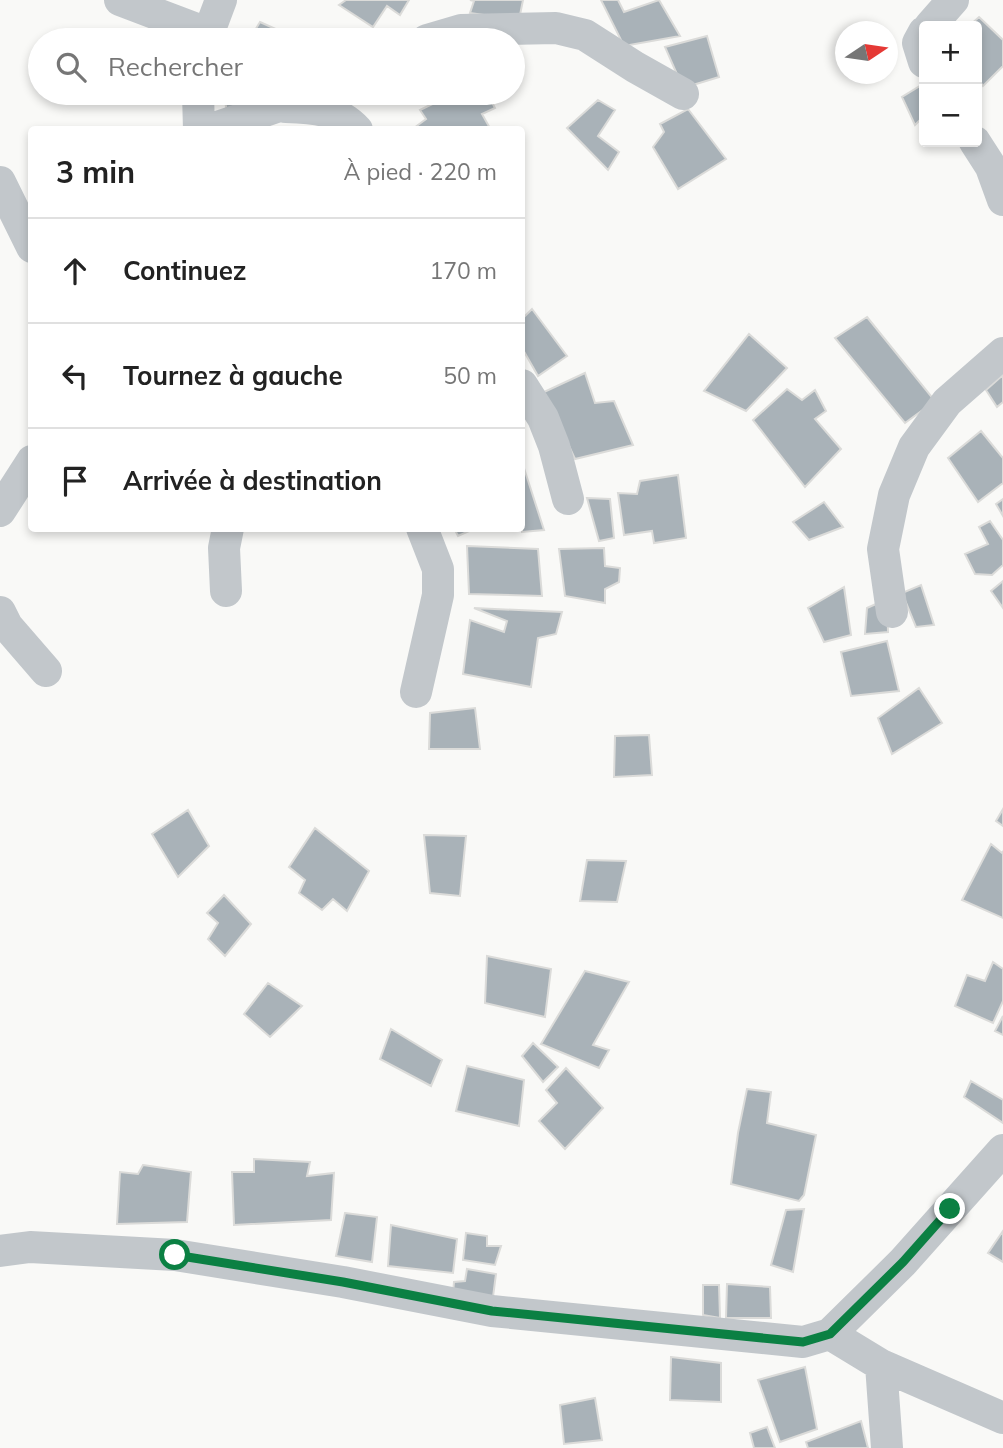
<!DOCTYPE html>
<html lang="fr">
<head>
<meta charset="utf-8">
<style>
  :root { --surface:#fff; --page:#f2f2f2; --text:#222; --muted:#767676; --line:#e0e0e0 }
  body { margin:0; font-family:Mulish,sans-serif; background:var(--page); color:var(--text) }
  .controls { position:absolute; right:21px; top:21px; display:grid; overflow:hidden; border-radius:7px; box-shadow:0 4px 10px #0003 }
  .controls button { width:63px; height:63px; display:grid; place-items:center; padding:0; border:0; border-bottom:2px solid var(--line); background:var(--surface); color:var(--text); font:35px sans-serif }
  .compass { position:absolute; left:835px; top:21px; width:63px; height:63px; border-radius:50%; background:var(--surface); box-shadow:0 4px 10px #0003; rotate:77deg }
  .stop { position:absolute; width:21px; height:21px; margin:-16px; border:5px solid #0b8043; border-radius:50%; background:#fff }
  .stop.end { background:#0b8043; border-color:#fff; box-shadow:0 2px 7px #0008 }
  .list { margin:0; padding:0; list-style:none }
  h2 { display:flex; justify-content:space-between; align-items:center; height:91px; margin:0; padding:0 28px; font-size:30px }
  h2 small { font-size:23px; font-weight:400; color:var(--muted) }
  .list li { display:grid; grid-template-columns:46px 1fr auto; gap:21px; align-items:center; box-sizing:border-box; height:105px; padding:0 28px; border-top:2px solid var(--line) }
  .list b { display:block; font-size:26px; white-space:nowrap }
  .list em { font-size:23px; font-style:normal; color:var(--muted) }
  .icon { flex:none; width:38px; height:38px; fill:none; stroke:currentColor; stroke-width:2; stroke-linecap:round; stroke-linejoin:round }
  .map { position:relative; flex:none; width:1003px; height:1448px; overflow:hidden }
  .search { position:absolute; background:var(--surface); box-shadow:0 4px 10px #0003; left:28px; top:28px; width:497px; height:77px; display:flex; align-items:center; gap:18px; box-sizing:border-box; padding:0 24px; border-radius:38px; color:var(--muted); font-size:26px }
  .panel { position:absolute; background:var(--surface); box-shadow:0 4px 10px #0003; left:28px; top:126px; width:497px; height:406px; border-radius:7px }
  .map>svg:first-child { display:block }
  .building { fill:#a9b2b8; stroke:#dbdbd9; stroke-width:2 }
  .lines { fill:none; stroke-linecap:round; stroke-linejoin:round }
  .minor { stroke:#c2c7cb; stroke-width:32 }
  .route { stroke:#0b8043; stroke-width:9 }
</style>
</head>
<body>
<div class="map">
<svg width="1003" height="1448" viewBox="0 0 1003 1448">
  <rect width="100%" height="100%" fill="#f9f9f7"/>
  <path class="building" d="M346,0H409L400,15L387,6L373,27L339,5Z
    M470,0H523L519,20L470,13L474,1Z
    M601,0H618L624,12L659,0L680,36L624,46Z
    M979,17L1003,40V66L983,86L977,77V26H969Z
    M260,22L300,40H249Z
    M707,36L719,77L683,88L665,47Z
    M920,86L924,93V116L915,125L902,97Z
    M224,93H257L259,110L227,114Z
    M455,93H487L495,108L482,114L491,130H415L414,128L426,119L420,110Z
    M598,100L615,110L598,136L619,152L608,170L567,128Z
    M688,109L726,159L678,189L653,147L664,132L660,124Z
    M532,309L567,356L538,376L522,348V319Z
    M867,317L935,401L905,423L835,338Z
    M749,334L787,368L746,411L704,391Z
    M585,373L595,403L614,401L633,445L575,459L544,392Z
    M1003,375V402L997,407L986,390Z
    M787,389L802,400L815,390L826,411L815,419L841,449L805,487L753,420Z
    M981,431L1003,458V483L978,502L948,458Z
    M522,462L544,530L522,532Z
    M678,475L686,538L654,543L652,531L624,535L618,493L637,494L640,481Z
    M587,498L610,499L614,538L599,541Z
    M1003,499V516L996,504Z
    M824,502L843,527L809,540L793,522Z
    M990,521L1003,540V565L992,575L975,574L965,554L988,544L979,527Z
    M454,528H476L458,536Z
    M467,546L538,549L542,596L469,594Z
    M604,548L605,566L620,568L619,582L605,589V603L565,596L559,549Z
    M1003,581V608L991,591Z
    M921,585L934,625L916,627L902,593Z
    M844,587L851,635L824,642L808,608Z
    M887,599L888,632L865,634L867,608Z
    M474,608L562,612L556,634L538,638L531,687L463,674L470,620L504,632L507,621Z
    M887,641L899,691L851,696L841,652Z
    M919,688L942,723L892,754L878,718Z
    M475,708L480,749H429L430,713Z
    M649,735L652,775L614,777L615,736Z
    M1003,809V826L996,821Z
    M188,810L209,846L178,877L152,834Z
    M315,828L369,871L347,911L333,899L322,910L299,893L305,880L289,867Z
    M424,835L466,836L460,896L430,893Z
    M991,844L1002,853L1003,851V918L962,900Z
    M587,860L626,861L617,902L580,901Z
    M224,895L251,924L225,956L208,939L218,923L207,913Z
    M487,956L551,969L545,1017L485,1003Z
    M993,962L1003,969V1001L993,1023L955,1006L967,975L985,981Z
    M585,971L629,982L593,1045L609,1050L599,1068L541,1044Z
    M268,983L302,1006L270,1037L244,1014Z
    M1003,1016V1035L995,1031Z
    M391,1029L442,1060L431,1086L380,1059Z
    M533,1043L558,1067L543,1082L522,1056Z
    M467,1066L524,1080L519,1126L456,1111Z
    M566,1068L603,1108L565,1149L539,1121L557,1103L546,1090Z
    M971,1081L1003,1100V1123L964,1097Z
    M747,1089L771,1092L767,1123L816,1135L804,1195L799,1201L731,1184L738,1133Z
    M254,1159L310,1162L307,1176L334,1173L331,1220L234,1225L232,1172H254Z
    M143,1165L191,1172L187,1222L117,1224L120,1172L138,1174Z
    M804,1209L793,1272L771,1265L786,1210Z
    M345,1213L377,1217L372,1262L336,1256Z
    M391,1225L457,1239L453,1273L388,1266Z
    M1003,1231V1262L988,1253Z
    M466,1233L487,1236V1246H501L495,1265L463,1260Z
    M467,1269L496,1274L493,1297L453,1293L454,1282L465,1281Z
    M727,1284L770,1287L771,1318H726Z
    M703,1285H719L720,1318L703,1315Z
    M671,1357L721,1363V1402L670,1400Z
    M805,1367L817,1429L780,1442L758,1380Z
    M595,1398L602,1440L564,1444L560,1405Z
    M861,1421L868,1448H808L806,1442Z
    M767,1427L775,1448H754L750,1433Z"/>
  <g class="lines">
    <path class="minor" d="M120,0L207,33
      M930,26L953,0
      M924,32L918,43L924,62
      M206,40L221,0
      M427,40L461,30L556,28L585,35L635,67L683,94
      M198,93L199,130
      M286,107C313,108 338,109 357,130
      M209,130L317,93
      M975,142L991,167L1003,200
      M0,182L32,247
      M522,385L543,418L554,446L568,499
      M0,511L32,461
      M226,591L224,548L228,528
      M0,612L7,626L46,671
      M892,612L883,549L894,495L914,447L947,402L1003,353
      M416,692L438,595V569L422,528
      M0,1251L30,1247L175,1255L343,1282L492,1311L803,1342L830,1334L903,1262L1003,1150
      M830,1334L881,1365L1003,1418
      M881,1365L887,1448"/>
  </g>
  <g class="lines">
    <path class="route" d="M175,1255L343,1282L492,1311L803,1342L830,1334L903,1262L950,1209"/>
  </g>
</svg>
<div class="controls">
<button>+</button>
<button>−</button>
</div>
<svg class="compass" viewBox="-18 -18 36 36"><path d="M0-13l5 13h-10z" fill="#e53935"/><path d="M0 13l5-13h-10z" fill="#767676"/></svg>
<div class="stop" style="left:175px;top:1255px"></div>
<div class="stop end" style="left:950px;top:1209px"></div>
<div class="search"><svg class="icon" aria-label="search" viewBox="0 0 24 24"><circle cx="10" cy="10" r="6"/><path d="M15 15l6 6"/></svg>Rechercher</div>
<section class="panel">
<h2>3 min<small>À pied · 220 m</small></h2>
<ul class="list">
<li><svg class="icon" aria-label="ahead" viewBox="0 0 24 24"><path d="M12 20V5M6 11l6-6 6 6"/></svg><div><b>Continuez</b></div><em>170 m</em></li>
<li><svg class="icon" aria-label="left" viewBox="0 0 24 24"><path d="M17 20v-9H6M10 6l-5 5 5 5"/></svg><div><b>Tournez à gauche</b></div><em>50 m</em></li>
<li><svg class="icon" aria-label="arrive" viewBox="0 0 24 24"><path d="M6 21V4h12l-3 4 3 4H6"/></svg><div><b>Arrivée à destination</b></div></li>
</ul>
</section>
</div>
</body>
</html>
